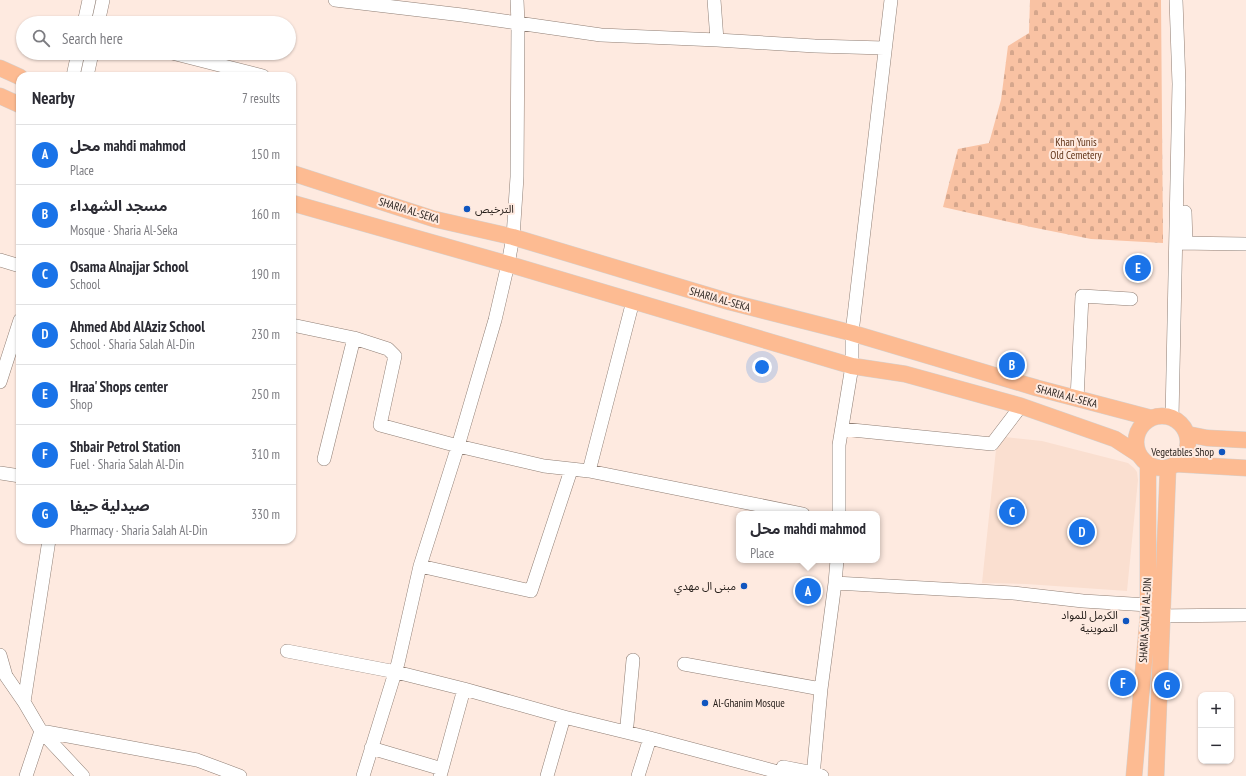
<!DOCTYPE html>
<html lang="en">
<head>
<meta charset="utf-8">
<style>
  :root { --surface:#fff; --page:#f2f2f3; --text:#2b2b33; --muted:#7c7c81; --line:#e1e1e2; --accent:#1a73e8 }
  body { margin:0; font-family:"PT Sans Narrow","Noto Sans Arabic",sans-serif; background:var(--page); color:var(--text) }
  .controls { position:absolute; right:12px; bottom:12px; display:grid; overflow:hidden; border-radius:8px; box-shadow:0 1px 3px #0004 }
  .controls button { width:36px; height:36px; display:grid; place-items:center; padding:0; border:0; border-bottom:1px solid var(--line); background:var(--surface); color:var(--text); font:20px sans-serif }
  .you { position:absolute; left:762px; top:367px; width:14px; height:14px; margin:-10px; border:3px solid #fff; border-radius:50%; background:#1a73e8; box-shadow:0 0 0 6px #1a73e833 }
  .badge { display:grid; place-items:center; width:26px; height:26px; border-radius:50%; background:var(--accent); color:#fff; font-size:13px; font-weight:700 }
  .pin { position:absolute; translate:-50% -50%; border:2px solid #fff; box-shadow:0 1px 4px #0006 }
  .popup { position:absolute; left:736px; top:511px; width:144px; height:52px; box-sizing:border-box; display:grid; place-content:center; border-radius:8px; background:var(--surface); filter:drop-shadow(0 1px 3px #0005); font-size:13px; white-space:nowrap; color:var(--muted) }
  .popup b { font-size:15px; color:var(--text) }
  .popup::after { content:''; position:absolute; left:50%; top:100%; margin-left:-8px; border:8px solid transparent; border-top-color:var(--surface) }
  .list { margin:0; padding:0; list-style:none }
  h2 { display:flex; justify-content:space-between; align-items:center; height:52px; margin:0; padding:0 16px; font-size:17px }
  h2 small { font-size:13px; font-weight:400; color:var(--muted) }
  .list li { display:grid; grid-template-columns:26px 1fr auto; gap:12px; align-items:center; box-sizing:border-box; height:60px; padding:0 16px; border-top:1px solid var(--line) }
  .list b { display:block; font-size:15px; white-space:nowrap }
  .list p { margin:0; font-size:13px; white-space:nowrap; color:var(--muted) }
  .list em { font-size:13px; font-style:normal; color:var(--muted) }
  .icon { flex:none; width:22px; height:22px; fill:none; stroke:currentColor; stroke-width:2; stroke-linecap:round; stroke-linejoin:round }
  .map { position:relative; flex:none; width:1246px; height:776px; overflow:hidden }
  .search { position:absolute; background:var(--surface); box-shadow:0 1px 3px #0004; left:16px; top:16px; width:280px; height:44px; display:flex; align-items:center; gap:10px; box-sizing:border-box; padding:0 14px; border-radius:22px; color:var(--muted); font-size:15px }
  .panel { position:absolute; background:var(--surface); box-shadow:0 1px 3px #0004; left:16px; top:72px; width:280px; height:472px; border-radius:12px }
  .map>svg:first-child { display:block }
  .built { fill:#fadfd0 }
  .cemetery { fill:url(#cemetery-stones) }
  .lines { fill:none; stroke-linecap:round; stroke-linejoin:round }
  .minor-casing { stroke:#907f75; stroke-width:14 }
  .major-casing { stroke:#d3d2d1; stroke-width:17 }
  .minor { stroke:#fff; stroke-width:13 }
  .major { stroke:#fdbb92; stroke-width:16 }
  .poi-dot { fill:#0f55bf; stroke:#feeae0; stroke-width:1.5 }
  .labels { text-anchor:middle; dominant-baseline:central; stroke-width:4; stroke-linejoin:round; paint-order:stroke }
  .park-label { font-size:11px; fill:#603317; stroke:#feeae0 }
  .poi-label { font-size:11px; fill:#241d19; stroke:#feeae0; text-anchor:end }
  .street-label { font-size:11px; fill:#241d19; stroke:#feeae0 }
</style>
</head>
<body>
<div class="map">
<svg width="1246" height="776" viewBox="0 0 1246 776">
  <defs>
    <pattern id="cemetery-stones" width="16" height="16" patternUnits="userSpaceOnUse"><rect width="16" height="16" fill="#f9c2a3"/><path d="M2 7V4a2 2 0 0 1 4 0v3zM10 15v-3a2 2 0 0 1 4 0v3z" fill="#d5a68c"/></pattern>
  </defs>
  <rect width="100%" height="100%" fill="#feeae0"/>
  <path class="built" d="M1005,437L1042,441L1128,463L1134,468L1137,472L1138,480L1127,591L1026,584L982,583L997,440Z"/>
  <path class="cemetery" d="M1030,0H1161L1163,243L1091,239L1031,227L943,207L958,149L989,143L1001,100L1008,46L1029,33Z"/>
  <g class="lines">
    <defs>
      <path id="minor" d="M335,0L462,15L601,35L717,40L815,46L884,48
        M714,0L717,40
        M84,23L89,0
        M98,23L103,0
        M172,53L263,76
        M73,76L78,53
        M87,76L92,53
        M1185,212L1186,243
        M1178,243L1246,244
        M0,260L20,266
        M292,325L354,338L388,349L395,356L380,425L458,446L544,466L589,471L803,514
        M0,382L20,320
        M1077,399L1082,296L1131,299
        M1172,418L1179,84L1176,0
        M842,429L992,444L1021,406
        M324,459L354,338
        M589,471L633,301
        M0,473L20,476
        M839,514V445L852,366V333L891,0
        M420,566L531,591L571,470
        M835,583L1013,593L1083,601L1148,605
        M1153,616L1246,615
        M287,651L396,672L464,689L564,717L650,738L793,776
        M0,655L6,676L24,702L41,731L83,776
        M684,664L821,689
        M24,702L49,540
        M627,725L633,660
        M371,748L442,769L440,776
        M783,767L814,773L822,776
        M442,769L464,689
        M26,776L41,731L197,760L240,776
        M363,776L398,663L420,566L458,446L495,320L508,264L513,237L517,177L518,23L517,0
        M547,776L564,717
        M638,776L650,738
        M813,776L821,689L835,583L837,560"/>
      <path id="major" d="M0,68L20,77
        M0,96L20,105
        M292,173L434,219L513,237L730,302L852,333L1037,388L1151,418
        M292,203L508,264L852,366L905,374L1021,406L1115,439L1138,454
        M1136 442a26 26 0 1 1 52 0a26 26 0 1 1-52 0Z
        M1187,434L1207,438L1246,440
        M1176,464L1246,468
        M1134,776L1148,616V464
        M1156,776L1168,468"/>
    </defs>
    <use href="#minor" class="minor-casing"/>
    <use href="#major" class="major-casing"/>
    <use href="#minor" class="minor"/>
    <use href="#major" class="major"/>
  </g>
  <g class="poi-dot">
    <circle cx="467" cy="209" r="4"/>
    <circle cx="1222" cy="452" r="4"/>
    <circle cx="744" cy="586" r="4"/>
    <circle cx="1126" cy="621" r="4"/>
    <circle cx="705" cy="703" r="4"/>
  </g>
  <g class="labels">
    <g class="park-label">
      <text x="1076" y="142">Khan Yunis<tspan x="1076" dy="13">Old Cemetery</tspan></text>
    </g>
    <g class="poi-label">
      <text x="475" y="209" text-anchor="start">الترخيص</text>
      <text x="1214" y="452">Vegetables Shop</text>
      <text x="736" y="586">مبنى ال مهدي</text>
      <text x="1118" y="615">الكرمل للمواد<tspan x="1118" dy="13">التموينية</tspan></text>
      <text x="713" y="703" text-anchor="start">Al-Ghanim Mosque</text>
    </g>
    <g class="street-label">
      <text transform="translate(409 210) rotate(17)">SHARIA AL-SEKA</text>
      <text transform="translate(720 299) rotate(16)">SHARIA AL-SEKA</text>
      <text transform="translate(1067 396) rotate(15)">SHARIA AL-SEKA</text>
      <text transform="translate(1145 620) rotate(-87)">SHARIA SALAH AL-DIN</text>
    </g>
  </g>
</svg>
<div class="controls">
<button>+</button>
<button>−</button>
</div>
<div class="you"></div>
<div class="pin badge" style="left:808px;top:591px">A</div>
<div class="popup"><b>محل mahdi mahmod</b>Place</div>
<div class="pin badge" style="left:1012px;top:365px">B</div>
<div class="pin badge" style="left:1012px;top:512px">C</div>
<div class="pin badge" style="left:1082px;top:532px">D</div>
<div class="pin badge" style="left:1138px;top:268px">E</div>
<div class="pin badge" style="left:1123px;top:683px">F</div>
<div class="pin badge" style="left:1167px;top:685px">G</div>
<div class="search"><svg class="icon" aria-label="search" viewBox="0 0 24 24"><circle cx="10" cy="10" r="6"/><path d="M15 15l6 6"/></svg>Search here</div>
<section class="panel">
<h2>Nearby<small>7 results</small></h2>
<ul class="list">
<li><span class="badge">A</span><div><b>محل mahdi mahmod</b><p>Place</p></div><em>150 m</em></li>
<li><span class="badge">B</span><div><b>مسجد الشهداء</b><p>Mosque · Sharia Al-Seka</p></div><em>160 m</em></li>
<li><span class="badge">C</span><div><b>Osama Alnajjar School</b><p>School</p></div><em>190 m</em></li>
<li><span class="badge">D</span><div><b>Ahmed Abd AlAziz School</b><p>School · Sharia Salah Al-Din</p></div><em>230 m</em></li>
<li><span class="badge">E</span><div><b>Hraa' Shops center</b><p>Shop</p></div><em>250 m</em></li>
<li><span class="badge">F</span><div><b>Shbair Petrol Station</b><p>Fuel · Sharia Salah Al-Din</p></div><em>310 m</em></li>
<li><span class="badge">G</span><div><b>صيدلية حيفا</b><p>Pharmacy · Sharia Salah Al-Din</p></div><em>330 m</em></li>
</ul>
</section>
</div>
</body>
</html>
